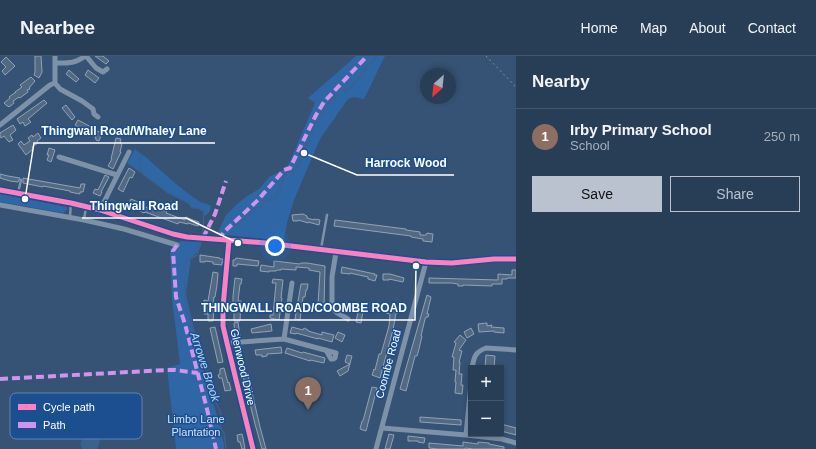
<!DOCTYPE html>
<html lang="en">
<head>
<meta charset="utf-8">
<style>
  :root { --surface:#283e57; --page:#344961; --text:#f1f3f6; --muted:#a5aeba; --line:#44576d; --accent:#b9c2ce }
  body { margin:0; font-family:Arial,sans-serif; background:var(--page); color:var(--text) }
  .controls { position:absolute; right:12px; bottom:12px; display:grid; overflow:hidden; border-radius:0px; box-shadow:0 2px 6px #0003 }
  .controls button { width:36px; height:36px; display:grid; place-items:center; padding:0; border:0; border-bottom:1px solid var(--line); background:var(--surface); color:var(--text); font:20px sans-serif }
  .compass { position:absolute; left:420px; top:12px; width:36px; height:36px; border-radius:50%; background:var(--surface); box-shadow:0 2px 6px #0003; rotate:207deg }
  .you { position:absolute; left:275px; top:190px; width:14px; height:14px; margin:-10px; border:3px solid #fff; border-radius:50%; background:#1a73e8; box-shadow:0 0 0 6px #1a73e833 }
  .badge { display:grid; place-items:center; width:26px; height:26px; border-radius:50%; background:var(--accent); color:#fff; font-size:13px; font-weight:700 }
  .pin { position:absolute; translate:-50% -33px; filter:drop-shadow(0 1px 2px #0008) }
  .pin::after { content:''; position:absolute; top:21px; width:14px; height:12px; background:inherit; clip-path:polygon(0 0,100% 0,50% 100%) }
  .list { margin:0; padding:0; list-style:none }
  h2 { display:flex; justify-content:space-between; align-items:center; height:52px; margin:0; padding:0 16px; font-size:17px }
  h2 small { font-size:13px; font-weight:400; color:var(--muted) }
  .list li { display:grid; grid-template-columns:26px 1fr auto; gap:12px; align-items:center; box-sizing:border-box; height:56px; padding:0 16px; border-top:1px solid var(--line) }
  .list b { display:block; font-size:15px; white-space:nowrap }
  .list p { margin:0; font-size:13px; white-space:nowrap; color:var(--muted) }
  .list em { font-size:13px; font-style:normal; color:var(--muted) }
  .actions { display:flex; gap:8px; padding:12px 16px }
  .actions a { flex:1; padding:9px 0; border:1px solid var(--accent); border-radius:0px; text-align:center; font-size:14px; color:var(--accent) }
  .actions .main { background:var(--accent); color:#111 }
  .map { position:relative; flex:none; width:516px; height:393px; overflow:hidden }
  header { display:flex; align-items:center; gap:24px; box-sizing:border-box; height:56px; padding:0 20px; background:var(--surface); border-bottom:1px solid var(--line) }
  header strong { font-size:19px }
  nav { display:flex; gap:22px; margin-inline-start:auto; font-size:14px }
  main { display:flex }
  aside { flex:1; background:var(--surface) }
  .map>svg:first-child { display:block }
  .green { fill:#2f66a5 }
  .water { fill:#3b618d }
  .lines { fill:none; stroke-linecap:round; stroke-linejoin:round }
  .stream { stroke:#3b618d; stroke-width:1.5 }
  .building { fill:#526984; stroke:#92a2b6 }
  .path { stroke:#7d92a8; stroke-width:1; stroke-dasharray:2 3; stroke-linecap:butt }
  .lane { stroke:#7d92a8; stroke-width:2.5 }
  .street { stroke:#7d92a8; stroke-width:5 }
  .secondary { stroke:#798da4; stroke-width:7 }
  .quiet { stroke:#d193ec; stroke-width:4; stroke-dasharray:8 4; stroke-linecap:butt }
  .cycleway-casing { stroke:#1b4f8f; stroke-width:8 }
  .cycleway { stroke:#ff80c0; stroke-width:5 }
  .labels { text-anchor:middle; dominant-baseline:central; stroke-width:3; stroke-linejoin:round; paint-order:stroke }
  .street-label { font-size:11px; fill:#fff; stroke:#1b4f8f }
  .park-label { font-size:11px; fill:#cfe3fa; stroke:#1b4f8f }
  .water-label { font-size:12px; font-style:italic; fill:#b5d3f5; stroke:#1b4f8f }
  .key { fill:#1b4f8f; stroke:#5f84b1; stroke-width:1 }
  .key-label { font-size:11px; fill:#fff }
  .leader { fill:none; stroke:#fff; stroke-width:1.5 }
  .callout-dot { fill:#fff; stroke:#1b4f8f; stroke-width:1.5 }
  .callout-label { font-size:12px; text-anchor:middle; font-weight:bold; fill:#fff; stroke:#1b4f8f; stroke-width:3; stroke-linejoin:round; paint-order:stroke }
</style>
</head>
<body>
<header>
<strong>Nearbee</strong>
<nav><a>Home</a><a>Map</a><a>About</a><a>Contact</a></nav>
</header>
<main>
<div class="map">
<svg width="516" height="393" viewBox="0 0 516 393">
  <rect width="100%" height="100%" fill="#365274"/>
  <path class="green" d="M356,0H385L364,43L354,41L348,43L320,83L294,144L287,167L284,185L217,178L226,159L236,149L247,140L259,133L269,121L287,112L315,47L308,42Z
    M135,93C140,98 146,100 150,105C166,119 182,134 199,145C203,148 207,147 211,150C211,155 208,159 203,160L204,156L198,152H192L189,147L167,136L127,107Z
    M0,138L67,151V154L63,157L0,146Z
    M181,185L201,186C200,193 197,198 191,202L186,238L203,312L216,356L224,388V393H176L167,312L180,308L172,243L170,193Z"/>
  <path class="water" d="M90,381C95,381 98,381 100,386L97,393H82C78,385 83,382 90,381Z"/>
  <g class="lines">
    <path class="stream" d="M139,100V103L141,108L139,110L143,118L167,136L189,147L192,152H198L204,156L203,177
      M231,172L244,163L247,159L249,158C252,153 256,152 262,151L263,148V145L270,144L274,145L285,119L286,114L293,118C296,111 301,105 304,98L302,94L309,86L308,80L311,77L317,61L323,58C325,45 330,49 335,41C336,38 336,36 337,34L341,33L345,36C354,31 360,20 366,12C370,8 374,4 377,0
      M201,187L197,199L185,206L184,210L186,218L185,230L186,253C190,257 191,264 191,270L193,272L202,304L208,318L213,341L220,355L222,364L220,371L224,377L226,393"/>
  </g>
  <path class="building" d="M35,0H41L42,16L39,22L34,19L35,16Z
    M95,0H103L109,5L106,8Z
    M6,1L15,10L5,19L2,15L6,11L1,6Z
    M69,14L79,23L76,26L66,18Z
    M88,14L99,22L95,27L85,19Z
    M31,21L35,25L29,32L30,33L27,34L28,36L20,42L19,41L13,45L14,47L9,51L8,50H7L4,47L10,42L9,41L16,36H15L22,31L20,29Z
    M44,44L47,47L28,63L31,66L25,70L23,66L20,68L17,63Z
    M66,49L75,61L72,64L62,52Z
    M78,64L95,73L94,74L102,77L99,85L96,84V82H95L96,80L75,69Z
    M13,69L16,74L10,79L13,84L9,86L4,80L1,82L0,80V77Z
    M38,77L41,82L37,85L38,87L32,91L33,93L26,99L18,88L21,85L24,89L30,85L28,82L32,79L33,81Z
    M116,82L121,83L120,87L122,88L120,96H121L113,113L108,110L112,103H111Z
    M49,92L55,94L51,106L47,104L49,99H47Z
    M129,112L135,116L132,122L130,121L123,136L118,133Z
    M0,118L8,120L20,122L18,126L10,125L0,122Z
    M105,119L109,121L101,136H102L100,140L93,137L95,133L98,134Z
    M23,122L80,132L81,128H85L83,136H80V138L70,136V135L43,130V131L23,127Z
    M131,143L138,146V148L150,153L151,151L162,155L163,154L167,156L166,157L185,164L186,161L193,164L199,166L198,170L188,167V168L179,166L178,168L145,156L144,157L135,153L134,155L127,151Z
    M303,158L307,160V162L314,164V163L320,164L319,169L308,166V167L298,164V165H293L292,159Z
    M335,164L406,173V174L420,176V179H426L427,177L433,178L432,186L423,185V183L411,181V180L334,170Z
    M200,199L220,202V203H223V206H222V209L213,208V206L205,205V206H200Z
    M236,202L259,205L258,210L237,208V210H233V204H235Z
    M274,205L300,208L301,207H307L325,210L324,250L318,249L320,216L309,214V212L296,211V214L281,213V214H277L276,215H269V216L260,215L261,209L274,211Z
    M342,211L375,218L374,219H377L375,225L368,223V221L350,217V218L341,217Z
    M512,214H516V222H508L507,223H502V228H492V230L463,229V230H458V228L452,227H429V222L498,224V218L512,219Z
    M213,216L218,217L217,229L215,241H214L212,254H214L213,265H208V258H204V253L203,252L204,244L208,245Z
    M383,218H390L404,222L403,226L389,223V224H383Z
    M235,222L242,223L241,228H240L238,245H241L240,265H234V255H233V240Z
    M273,223L283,224L281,242H282L279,264L270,262V259H273L276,227H272Z
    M301,228H308L307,234H306L305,241H303L300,264L295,263Z
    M427,239L431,241L427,258H429L428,261H426L425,263L421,280H422L419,293L417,300H415L406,335L400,333Z
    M346,247L353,250L352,251L361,253V255H363L361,267L356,266L358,256L344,252Z
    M394,250L400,251L398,257H396L393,274L380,322L372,319L374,313L375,314L379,298H381L389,270L390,258L386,257L387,251L393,253Z
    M238,266L240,280L235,281L234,267Z
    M487,267V270L492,269L491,271L504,272V277L494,276V275L479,276L478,268Z
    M271,268L272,275L252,277L251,273Z
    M215,271L223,306L218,307L210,272Z
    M292,271L303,274L304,272L308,274V275L322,279V276L334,279L332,286L318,282V283L296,277V278L290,277Z
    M471,272L474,278L467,282L464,276Z
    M338,276L345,279L342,286L335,282Z
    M460,279L466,284L459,294L462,295L459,306H460L459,318H462L461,329H463L462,338L455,337L456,326H455L456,314H453L454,301H452L456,287L454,286Z
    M281,291L282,297L267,298V300L262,301V299H256L255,294Z
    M287,292L302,297L303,296L325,302L324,307L310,304V305L285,297Z
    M347,299L352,300L348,315L340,320L337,315L350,308L345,306Z
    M486,299L495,300L494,312H485Z
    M224,312L228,327L229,326L231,334L225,335L222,322H219L218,319L220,318V313Z
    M248,319L260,371L266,393H262L255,368L243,320Z
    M372,331L377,332L366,375L360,373L362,365H363Z
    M420,361L461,364V369L420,366Z
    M501,368L516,372V379L501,375Z
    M242,378L243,382L245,393H242L240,386H238L237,379Z
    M389,378L394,379L390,393H385Z
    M408,380L425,382L424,387L418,386V385H408Z
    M463,386L478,388V386L489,387V388L504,391V393H474L465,392V393H438L429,392V387L463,390Z"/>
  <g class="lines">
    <path class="path" d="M486,0L516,31"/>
    <path class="lane" d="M18,137L21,124
      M70,160L71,147
      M84,163L86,152
      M321,193L327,159"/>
    <path class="street" d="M86,0L96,12L103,16L107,13
      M55,7C67,7 75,8 85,0
      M55,27L60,33L82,45L93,53L94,58L98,61
      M0,69L50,29L55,27V0
      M59,101L117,119
      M0,149L84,164L124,173L177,189
      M100,154L129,96
      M229,184L223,251V270L227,287L253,393
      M336,196L332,221V250C334,257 342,259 348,263
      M284,283L292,227
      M227,287L284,283L336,297L335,302L333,303H331L326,294
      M472,312C474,301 475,296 486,292L516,294
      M382,372L466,379L502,383L516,387
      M466,379L471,328
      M376,393L426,206"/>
    <path class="secondary" d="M0,134L71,147L100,154L173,178L187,181L266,187L426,206L452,207L494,203H516"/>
    <path class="quiet" d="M203,182L215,158L226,125
      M219,184L223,177L258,144L284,114L290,112L316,59L324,46L367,0
      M177,189L173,195L176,241L185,268L207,353L216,393
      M0,323L167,314H175L198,317"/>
    <defs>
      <path id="cycleway" d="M0,134L71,147L100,154L173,178L187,181L266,187L426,206L452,207L494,203H516
        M229,184L223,251V270L227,287L253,393"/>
    </defs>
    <use href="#cycleway" class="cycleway-casing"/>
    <use href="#cycleway" class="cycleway"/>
  </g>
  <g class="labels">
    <g class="street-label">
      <text transform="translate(388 308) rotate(-75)">Coombe Road</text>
      <text transform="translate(243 311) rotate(77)">Glenwood Drive</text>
    </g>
    <g class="park-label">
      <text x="196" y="363">Limbo Lane<tspan x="196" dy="13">Plantation</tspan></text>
    </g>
    <g class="water-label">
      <text transform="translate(205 311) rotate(72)">Arrowe Brook</text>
    </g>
  </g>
  <rect x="10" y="337" width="132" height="46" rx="6" class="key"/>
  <rect x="18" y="348" width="18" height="6" fill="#ff80c0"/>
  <rect x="18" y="366" width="18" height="6" fill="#d193ec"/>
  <g class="key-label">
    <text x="43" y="355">Cycle path</text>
    <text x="43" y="373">Path</text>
  </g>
  <path class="leader" d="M25 143L34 87H215M304 97L357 119H454M238 187L186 162H82M416 210L415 264H193"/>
  <g class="callout-dot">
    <circle cx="25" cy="143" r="4"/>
    <circle cx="304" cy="97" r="4"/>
    <circle cx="238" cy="187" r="4"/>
    <circle cx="416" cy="210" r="4"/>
  </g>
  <g class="callout-label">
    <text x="124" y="79">Thingwall Road/Whaley Lane</text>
    <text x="406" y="111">Harrock Wood</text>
    <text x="134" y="154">Thingwall Road</text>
    <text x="304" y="256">THINGWALL ROAD/COOMBE ROAD</text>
  </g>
</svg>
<div class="controls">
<button>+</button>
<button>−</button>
</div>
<svg class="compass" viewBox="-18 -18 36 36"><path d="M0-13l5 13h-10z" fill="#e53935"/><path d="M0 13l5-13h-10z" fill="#a5aeba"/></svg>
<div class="you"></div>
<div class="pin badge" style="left:308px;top:354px;background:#8d6e63">1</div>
</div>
<aside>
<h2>Nearby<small></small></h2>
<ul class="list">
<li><span class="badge" style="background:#8d6e63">1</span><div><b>Irby Primary School</b><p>School</p></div><em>250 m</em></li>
</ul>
<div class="actions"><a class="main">Save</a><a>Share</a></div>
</aside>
</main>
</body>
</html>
